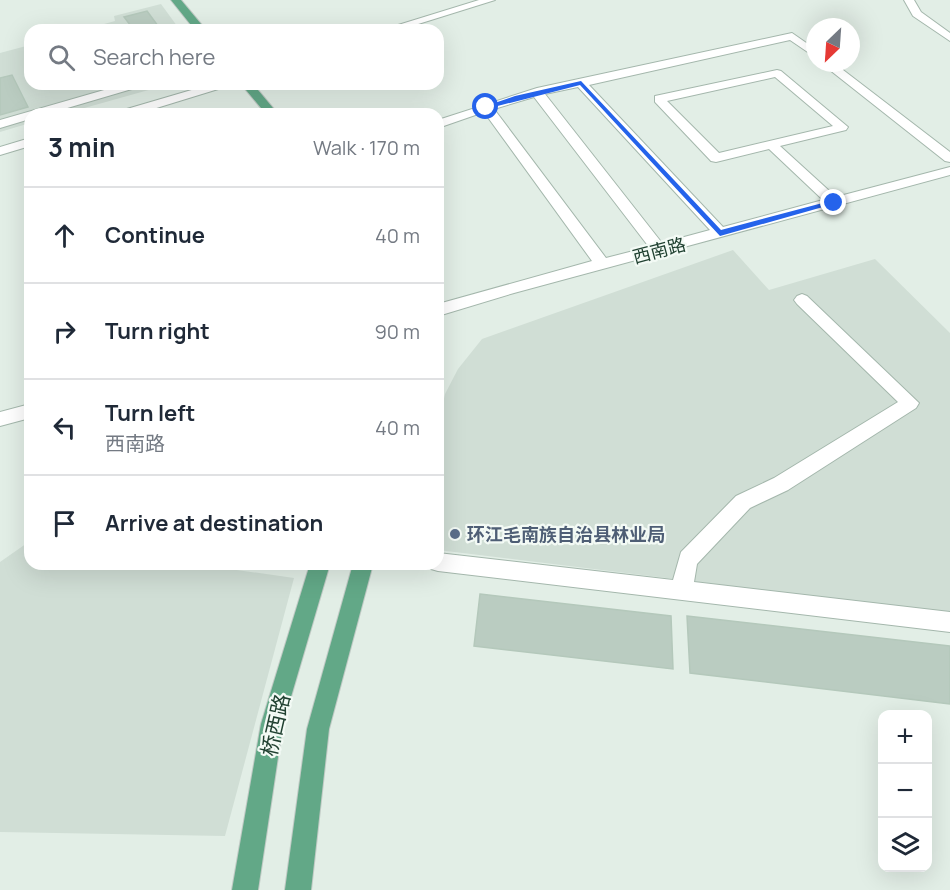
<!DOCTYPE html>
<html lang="en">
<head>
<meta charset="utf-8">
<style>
  :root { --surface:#fff; --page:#f2f2f3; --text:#1f2937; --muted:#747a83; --line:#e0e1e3 }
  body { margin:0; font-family:Manrope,"Noto Sans SC",sans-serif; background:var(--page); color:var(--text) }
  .controls { position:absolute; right:18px; bottom:18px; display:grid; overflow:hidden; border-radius:12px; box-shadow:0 6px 24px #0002 }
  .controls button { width:54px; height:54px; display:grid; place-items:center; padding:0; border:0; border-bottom:2px solid var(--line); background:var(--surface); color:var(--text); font:30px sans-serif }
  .compass { position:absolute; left:806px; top:18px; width:54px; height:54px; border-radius:50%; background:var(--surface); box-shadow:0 6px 24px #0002; rotate:205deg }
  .stop { position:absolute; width:18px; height:18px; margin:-14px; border:4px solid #2563eb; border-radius:50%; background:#fff }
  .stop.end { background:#2563eb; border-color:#fff; box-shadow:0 2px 6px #0008 }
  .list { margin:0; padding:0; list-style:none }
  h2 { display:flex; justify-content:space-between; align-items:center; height:78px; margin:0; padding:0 24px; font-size:26px }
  h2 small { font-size:20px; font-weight:400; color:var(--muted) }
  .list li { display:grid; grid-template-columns:39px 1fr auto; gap:18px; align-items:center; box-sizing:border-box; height:96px; padding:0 24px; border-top:2px solid var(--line) }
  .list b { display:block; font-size:22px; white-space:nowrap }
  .list p { margin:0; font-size:20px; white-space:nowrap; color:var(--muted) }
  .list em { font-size:20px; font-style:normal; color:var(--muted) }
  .icon { flex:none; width:33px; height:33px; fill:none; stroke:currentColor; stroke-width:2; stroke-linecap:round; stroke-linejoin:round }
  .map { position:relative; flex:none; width:950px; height:890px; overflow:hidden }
  .search { position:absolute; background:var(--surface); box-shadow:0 6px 24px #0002; left:24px; top:24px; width:420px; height:66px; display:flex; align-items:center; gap:15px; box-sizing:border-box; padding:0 21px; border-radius:18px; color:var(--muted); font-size:22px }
  .panel { position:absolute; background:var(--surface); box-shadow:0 6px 24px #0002; left:24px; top:108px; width:420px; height:462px; border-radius:18px }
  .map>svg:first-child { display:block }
  .built { fill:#d0ded5 }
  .building { fill:#baccc1; stroke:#b4c8bb; stroke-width:1.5 }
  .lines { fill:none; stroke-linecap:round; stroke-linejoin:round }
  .minor-casing { stroke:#a4b7ac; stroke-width:2 }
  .major-casing { stroke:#c1cac5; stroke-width:2 }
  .minor { fill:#fff; fill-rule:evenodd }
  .major { fill:#62a887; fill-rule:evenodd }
  .route { fill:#2563eb }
  .service-dot { fill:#5c6f8a; stroke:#f3faf5; stroke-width:2 }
  .labels { text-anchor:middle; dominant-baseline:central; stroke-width:4.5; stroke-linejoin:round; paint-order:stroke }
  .street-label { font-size:18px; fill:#204131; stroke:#f3faf5 }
  .service-label { font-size:18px; font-weight:bold; fill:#4e5e75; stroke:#f3faf5; text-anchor:start }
  .near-street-label { font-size:21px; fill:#204131; stroke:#f3faf5 }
</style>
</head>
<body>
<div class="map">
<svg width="950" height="890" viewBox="0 0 950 890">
  <rect width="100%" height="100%" fill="#e2eee6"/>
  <path class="built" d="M161,4L180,30H82L115,21L114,16Z
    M30,45V84H170L63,114H30V123L0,132V53Z
    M733,250L769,290L875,259L950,333V613L438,550V427L445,394L458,369L482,339Z
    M30,541V564H195L294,578L225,836L0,832V562Z"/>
  <path class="building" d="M147,11L161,30H134L124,17Z
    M12,75L28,107L0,115V78Z
    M480,594L671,616L673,669L474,646Z
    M687,616L950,646V704L690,673Z"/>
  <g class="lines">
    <defs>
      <path id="minor" d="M479,0H495L399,30H382Z
        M904,0H914L921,12L950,33V41L913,16Z
        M792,33L815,49V57L790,40L589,85L723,227L823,200L769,149L716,162L711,161L655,102V96L777,70L781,71L848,127L846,130L780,146L836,197L950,167V175L514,293L438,316V304L592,261L484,112L438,128V120L537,88ZM775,77L833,126L719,153L667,101ZM578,87L710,230L662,243L545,94ZM534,97L649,247L606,258L494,109Z
        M821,63H834L950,152V162L945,161Z
        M125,84H144L142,86L47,114H30V119L0,128V120Z
        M212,84H230L228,86L137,114H118L120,111Z
        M30,138V146L0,155V147Z
        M802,294L807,296L919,403L916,408L788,490L750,508L697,564L694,582L950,612V632L438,571L431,569L429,564H438V553L673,580L681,552L736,496L774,478L898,402L797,304L794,300L797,296Z
        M30,404V418L0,426V412Z"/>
      <path id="major" d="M171,0H181L206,30H195Z
        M241,84H253L278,114H266Z
        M310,564H330L283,724L258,890H232L261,724Z
        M353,564H373L329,729L311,890H285L307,729Z"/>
    </defs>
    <use href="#minor" class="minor-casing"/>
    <use href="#major" class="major-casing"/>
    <use href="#minor" class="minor"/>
    <use href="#major" class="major"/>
  </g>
  <path class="route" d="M581,81L721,230L834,200L837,203L720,236L580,85L486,109L483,107L515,96Z"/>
  <circle class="service-dot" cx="455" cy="534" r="6"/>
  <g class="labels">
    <g class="street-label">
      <text transform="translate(659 250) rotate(-15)">西南路</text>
    </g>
    <g class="service-label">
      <text x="467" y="534">环江毛南族自治县林业局</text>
    </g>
    <g class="near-street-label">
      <text transform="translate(275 725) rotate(-77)">桥西路</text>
    </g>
  </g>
</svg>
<div class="controls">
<button>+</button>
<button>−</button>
<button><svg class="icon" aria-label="layers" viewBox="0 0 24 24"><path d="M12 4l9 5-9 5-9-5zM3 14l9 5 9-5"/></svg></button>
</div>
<svg class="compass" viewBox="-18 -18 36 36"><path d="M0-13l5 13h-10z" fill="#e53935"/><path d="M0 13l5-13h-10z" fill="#747a83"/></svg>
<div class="stop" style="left:486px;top:107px"></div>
<div class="stop end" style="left:834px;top:203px"></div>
<div class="search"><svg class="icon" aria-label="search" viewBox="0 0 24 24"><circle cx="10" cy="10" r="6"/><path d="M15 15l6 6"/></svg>Search here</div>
<section class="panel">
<h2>3 min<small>Walk · 170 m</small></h2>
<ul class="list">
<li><svg class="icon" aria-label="ahead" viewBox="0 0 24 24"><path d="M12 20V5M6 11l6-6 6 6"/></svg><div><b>Continue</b></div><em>40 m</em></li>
<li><svg class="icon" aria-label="right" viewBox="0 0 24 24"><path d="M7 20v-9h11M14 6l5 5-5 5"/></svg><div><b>Turn right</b></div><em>90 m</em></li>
<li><svg class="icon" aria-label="left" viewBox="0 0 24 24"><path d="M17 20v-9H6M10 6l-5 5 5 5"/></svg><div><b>Turn left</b><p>西南路</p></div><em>40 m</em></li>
<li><svg class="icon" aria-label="arrive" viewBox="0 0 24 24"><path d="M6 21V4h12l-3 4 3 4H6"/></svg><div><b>Arrive at destination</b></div></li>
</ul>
</section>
</div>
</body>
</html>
